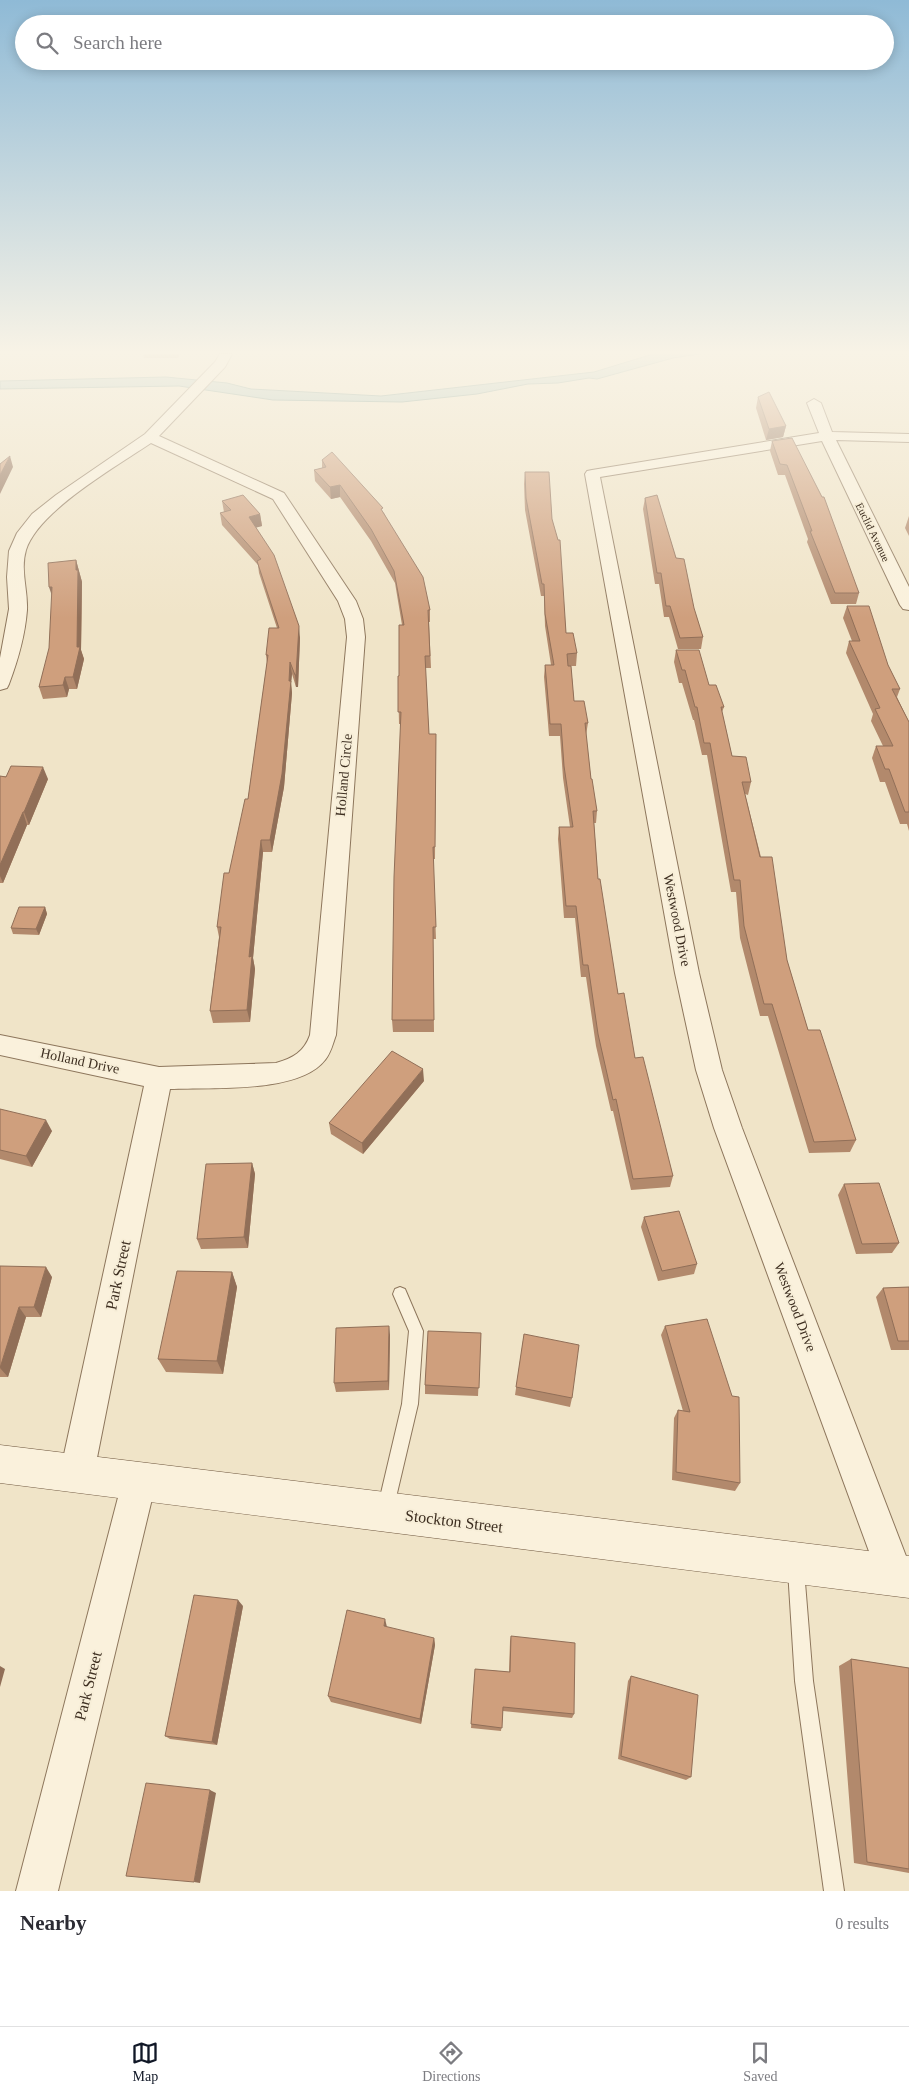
<!DOCTYPE html>
<html lang="en">
<head>
<meta charset="utf-8">
<style>
  :root { --surface:#fff; --page:#f2f2f3; --text:#2b2b33; --muted:#7c7c81; --line:#e1e1e2; --accent:#111827 }
  body { margin:0; font-family:Georgia,serif; background:var(--page); color:var(--text) }
  .list { margin:0; padding:0; list-style:none }
  h2 { display:flex; justify-content:space-between; align-items:center; height:65px; margin:0; padding:0 20px; font-size:21px }
  h2 small { font-size:16px; font-weight:400; color:var(--muted) }
  .icon { flex:none; width:28px; height:28px; fill:none; stroke:currentColor; stroke-width:2; stroke-linecap:round; stroke-linejoin:round }
  .map { position:relative; flex:none; width:909px; height:1891px; overflow:hidden }
  .search { position:absolute; background:var(--surface); box-shadow:0 2px 12px #0003; left:15px; right:15px; top:15px; height:55px; display:flex; align-items:center; gap:12px; box-sizing:border-box; padding:0 18px; border-radius:28px; color:var(--muted); font-size:19px }
  .sheet { height:135px; background:var(--surface) }
  nav { display:flex; justify-content:space-around; align-items:center; box-sizing:border-box; height:70px; border-top:1px solid var(--line); background:var(--surface); font-size:14px; color:var(--muted) }
  nav a { display:grid; justify-items:center; gap:2px }
  nav .on { color:var(--accent) }
  .map>svg:first-child { display:block }
  .water { fill:#a9c4bc; stroke:#6f938a }
  .lines { fill:none; stroke-linecap:round; stroke-linejoin:round }
  .lane-casing { stroke:#8d765c; stroke-width:2 }
  .street-casing { stroke:#8d765c; stroke-width:2 }
  .secondary-casing { stroke:#6f573f; stroke-width:1 }
  .lane { fill:#faf1dc; fill-rule:evenodd }
  .street { fill:#faf1dc; fill-rule:evenodd }
  .secondary { fill:#faf1dc; fill-rule:evenodd }
  .wall { fill:#b2896c }
  .shaded-wall { fill:#916f58 }
  .building { fill:#cf9f7d; stroke:#916f58 }
  .labels { text-anchor:middle; dominant-baseline:central; stroke-width:4; stroke-linejoin:round; paint-order:stroke }
  .far-street-label { font-size:11px; fill:#3d2e20; stroke:#f7eed8 }
  .street-label { font-size:14px; fill:#3d2e20; stroke:#f7eed8 }
  .near-street-label { font-size:16px; fill:#3d2e20; stroke:#f7eed8 }
</style>
</head>
<body>
<div class="map">
<svg width="909" height="1891" viewBox="0 0 909 1891">
  <rect width="100%" height="100%" fill="#f0e4c8"/>
  <path class="water" d="M653,354H699L673,358L597,379L589,378L558,383L528,384L477,394L402,402L273,400L179,386L0,389V381L166,377L227,383L251,389L381,396L594,372Z"/>
  <g class="lines">
    <defs>
      <path id="lane" d="M400,1287L405,1289L423,1331L418,1404L394,1506L392,1512L386,1514L380,1512L378,1506L402,1404L409,1331L393,1294L395,1289Z
        M796,1562L802,1564L804,1570L813,1681L844,1891H824L795,1681L788,1570L790,1564Z"/>
      <path id="street" d="M220,354H232L225,367L159,436L284,493L356,601L363,619L365,637L336,1035C333,1043 331,1053 325,1060C299,1094 210,1087 170,1089L94,1473L89,1485L77,1490L65,1485L60,1473L144,1086L0,1055V1035L159,1067L276,1063C293,1058 304,1052 310,1035L347,637L345,619L338,601L273,499L151,443C117,466 38,511 26,550C20,570 28,590 27,610C25,636 18,660 9,684L7,688L0,690V658L9,609L7,577L9,551L17,533L32,514L56,495L145,434L215,362Z
        M814,399L821,403L832,432L909,434V442L836,440L909,587V610L903,609L900,605L822,441L600,477L699,973L722,1070L742,1128L909,1564V1589L896,1594L883,1589L878,1576L714,1128L696,1070L675,973L585,474L587,471L592,470L819,433L807,403Z
        M139,1465L151,1470L156,1482L58,1891H16L122,1482L127,1470Z"/>
      <path id="secondary" d="M0,1445L909,1556V1598L0,1483Z"/>
    </defs>
    <use href="#lane" class="lane-casing"/>
    <use href="#street" class="street-casing"/>
    <use href="#secondary" class="secondary-casing"/>
    <use href="#lane" class="lane"/>
    <use href="#street" class="street"/>
    <use href="#secondary" class="secondary"/>
  </g>
  <path class="wall" d="M143,354H180L178,358H144Z
    M758,397L786,426L783,437L766,440L756,408Z
    M792,438L859,593L856,604H831L807,542L808,539L785,475H778L770,451L772,441Z
    M322,460L384,513L430,610V622H429L431,668H425L429,734H436L435,859H433L436,939H433L434,1032H393L392,1020L401,724H399L398,676H399L402,625L395,583L371,541L340,497L331,499L315,481L314,470L322,468Z
    M525,472L552,519L566,633L577,653L576,666H571L574,701L588,723L586,735L591,779L597,811L596,823H594L598,879L618,994L635,1058L673,1176L670,1187L631,1190L613,1111H611L596,1046L586,977H581L575,918H564L558,839L559,827H570L563,778L560,736H549L548,723L544,677L545,665H551L545,626L544,596H541L525,510L524,484Z
    M645,498L676,558L703,637L701,649H678L669,617H664L659,584H655L643,509Z
    M222,501L260,514L262,526L256,527L300,638L298,687H296L292,674L291,683L292,693L284,787L272,852H263L253,958L255,969L250,1022L213,1023L210,1011L219,937L217,927L229,873L248,799L267,663L266,655L277,628L259,573L258,565L222,525L220,513L224,512Z
    M909,516V536L905,528Z
    M76,560L82,582L81,650L84,659L77,689H69L67,697L43,699L39,687Z
    M847,606L888,665L900,689L897,697L909,722V831L907,824H900L885,782H880L872,758L876,746H883L871,721L873,714L846,653L849,641H852L843,618Z
    M676,650L709,685L724,707L722,712L732,756L751,782L748,795L745,794L787,960L808,1030L856,1140L850,1152L809,1153L768,1016H760L740,938L736,892H731L707,755H702L694,720H693L682,683H679L674,662Z
    M0,776L48,779L29,825H27L3,883H0Z
    M45,907L47,914L39,935L13,934L11,928Z
    M424,1081L363,1154L331,1134L329,1123Z
    M0,1109L52,1131L32,1167L0,1159Z
    M252,1163L255,1174L248,1248L201,1249L197,1239Z
    M844,1184L899,1243L892,1253L856,1254L838,1195Z
    M644,1217L697,1264L694,1274L658,1281L641,1227Z
    M0,1266L52,1277L41,1317H26L8,1377H0Z
    M232,1272L237,1287L223,1374L166,1372L158,1359Z
    M909,1287V1350H891L876,1297L883,1288Z
    M665,1326L740,1483L735,1491L672,1480L674,1418L678,1410L683,1411L661,1335Z
    M481,1333L478,1396L425,1394V1385Z
    M524,1334L572,1398L570,1407L515,1395Z
    M390,1335L389,1390L336,1392L334,1383Z
    M243,1606L217,1745L170,1739L165,1736Z
    M511,1636L574,1714L572,1718L503,1711L501,1731L471,1728L475,1669L509,1672L510,1641Z
    M434,1638L435,1645L421,1724L331,1702L328,1696Z
    M851,1659L909,1668V1873L854,1863L839,1666Z
    M631,1676L691,1777L686,1780L618,1759L628,1681Z"/>
  <path class="shaded-wall" d="M786,426L783,437L766,440L769,429Z
    M10,456L13,467L0,494V475Z
    M340,485V497L331,499L330,487Z
    M260,514L262,526L251,529L249,517Z
    M76,560L82,582L81,650L84,659L77,689L73,677L77,647Z
    M49,587H52L53,599Z
    M299,626L300,638L298,687H296L295,675Z
    M290,662L292,674L291,683L292,693L284,787L272,852L270,840L289,681Z
    M65,677L69,689L67,697L63,685Z
    M43,767L48,779L29,825L24,812Z
    M23,812L27,825L3,883L0,876V865Z
    M261,840L263,852L253,958L255,969L250,1022L247,1010L249,957Z
    M45,907L47,914L39,935L36,929Z
    M423,1069L424,1081L363,1154L362,1143Z
    M46,1120L52,1131L32,1167L26,1156Z
    M252,1163L255,1174L248,1248L244,1237Z
    M46,1267L52,1277L41,1317L34,1307Z
    M232,1272L237,1287L223,1374L217,1361Z
    M19,1307L26,1317L8,1377L0,1368Z
    M389,1326L390,1335L389,1390L388,1381Z
    M238,1600L243,1606L217,1745L212,1742Z
    M385,1619L387,1627L384,1626Z
    M434,1638L435,1645L421,1724L420,1719Z
    M0,1666L5,1669L0,1687Z
    M210,1790L216,1793L200,1883L194,1882Z"/>
  <path class="building" d="M769,392L786,426L769,429L758,397Z
    M792,438L822,497H824L859,593H835L810,531H812L787,465L780,464L772,441Z
    M332,452L383,508L381,509L423,577L430,610H428L430,656H425L429,734H436L435,847H433L436,927H433L434,1020H392L394,877L401,712H398V676H399V625H404L394,571L371,529L340,485L330,487L314,470L326,467L322,460Z
    M10,456L0,475V464Z
    M525,472H549L552,519L558,540H560L566,633H573L577,653L567,654L568,666H571L574,701H584L588,723H585L591,779H592L597,811H593L598,879H600L618,994L624,993L635,1058L643,1057L673,1176L633,1179L616,1099L613,1100L598,1034L588,965H583L576,906H566L559,827H573L564,766L561,724H550L549,710L545,665H554L545,614L544,584H542L526,498Z
    M243,495L260,514L249,517L274,555L299,626L296,675H295L290,662L289,681H291L282,774L270,840H261L249,957L252,956L247,1010L210,1011L221,927H217L224,873H229L245,799H248L268,655H266L269,628H279L257,561L261,559L220,513L231,510L222,501Z
    M657,495L676,558L684,559L694,608L703,637L680,638L670,606H666L661,573H657L645,498Z
    M76,560V570H78L77,647H80L73,677H65L63,685L39,687L49,648L52,587H49L48,563Z
    M847,606H869L888,665L900,689H892L909,722V812H905L889,769H885L876,746H893L875,709L880,708L849,641H860Z
    M676,650H699L709,685H716L724,707H721L732,756L746,757L751,782H742L760,857H772L787,960L808,1030H820L856,1140L814,1142L772,1004H764L744,926L740,880H734L710,743H704L697,707H695L685,670H682Z
    M11,766L43,767L24,812H23L0,865V776L6,777Z
    M19,907H45L36,929L11,928Z
    M392,1051L423,1069L362,1143L329,1123Z
    M0,1109L46,1120L26,1156L0,1150Z
    M252,1163L244,1237L197,1239L206,1164Z
    M879,1183L899,1243L862,1244L844,1184Z
    M679,1211L697,1264L662,1271L644,1217Z
    M0,1266L46,1267L34,1307H19L0,1368Z
    M177,1271L232,1272L217,1361L158,1359Z
    M909,1287V1341H898L883,1288Z
    M707,1319L732,1396L739,1397L740,1483L676,1472L678,1410L690,1412L665,1326Z
    M389,1326L388,1381L334,1383L336,1328Z
    M428,1331L481,1333L479,1388L425,1385Z
    M524,1334L579,1345L572,1398L516,1387Z
    M194,1595L238,1600L212,1742L165,1736Z
    M347,1610L385,1619L384,1626L434,1638L420,1719L328,1696Z
    M511,1636L575,1643L574,1714L503,1707L502,1728L471,1724L475,1669L510,1672Z
    M851,1659L909,1668V1869L867,1862Z
    M631,1676L698,1695L691,1777L621,1756Z
    M146,1783L210,1790L194,1882L126,1876Z"/>
  <linearGradient id="sky" x2="0" y2="1"><stop stop-color="#8fbad6"/><stop offset="0.57" stop-color="#f8f3e6"/><stop offset="1" stop-color="#f8f3e6" stop-opacity="0"/></linearGradient>
  <rect width="909" height="618" fill="url(#sky)"/>
  <g class="labels">
    <g class="far-street-label">
      <text transform="translate(873 532) rotate(64)">Euclid Avenue</text>
    </g>
    <g class="street-label">
      <text transform="translate(344 775) rotate(-85)">Holland Circle</text>
      <text transform="translate(677 920) rotate(79)">Westwood Drive</text>
      <text transform="translate(80 1061) rotate(12)">Holland Drive</text>
      <text transform="translate(795 1307) rotate(69)">Westwood Drive</text>
    </g>
    <g class="near-street-label">
      <text transform="translate(118 1275) rotate(-78)">Park Street</text>
      <text transform="translate(454 1521) rotate(7)">Stockton Street</text>
      <text transform="translate(88 1686) rotate(-76)">Park Street</text>
    </g>
  </g>
</svg>
<div class="search"><svg class="icon" aria-label="search" viewBox="0 0 24 24"><circle cx="10" cy="10" r="6"/><path d="M15 15l6 6"/></svg>Search here</div>
</div>
<section class="sheet">
<h2>Nearby<small>0 results</small></h2>
<ul class="list">
</ul>
</section>
<nav>
<a class="on"><svg class="icon" aria-label="map" viewBox="0 0 24 24"><path d="M3 6l6-2 6 2 6-2v14l-6 2-6-2-6 2zM9 4v14M15 6v14"/></svg>Map</a>
<a><svg class="icon" aria-label="directions" viewBox="0 0 24 24"><path d="M12 3l9 9-9 9-9-9zM9 14v-3h6M13 9l2 2-2 2"/></svg>Directions</a>
<a><svg class="icon" aria-label="saved" viewBox="0 0 24 24"><path d="M7 4h10v16l-5-4-5 4z"/></svg>Saved</a>
</nav>
</body>
</html>
